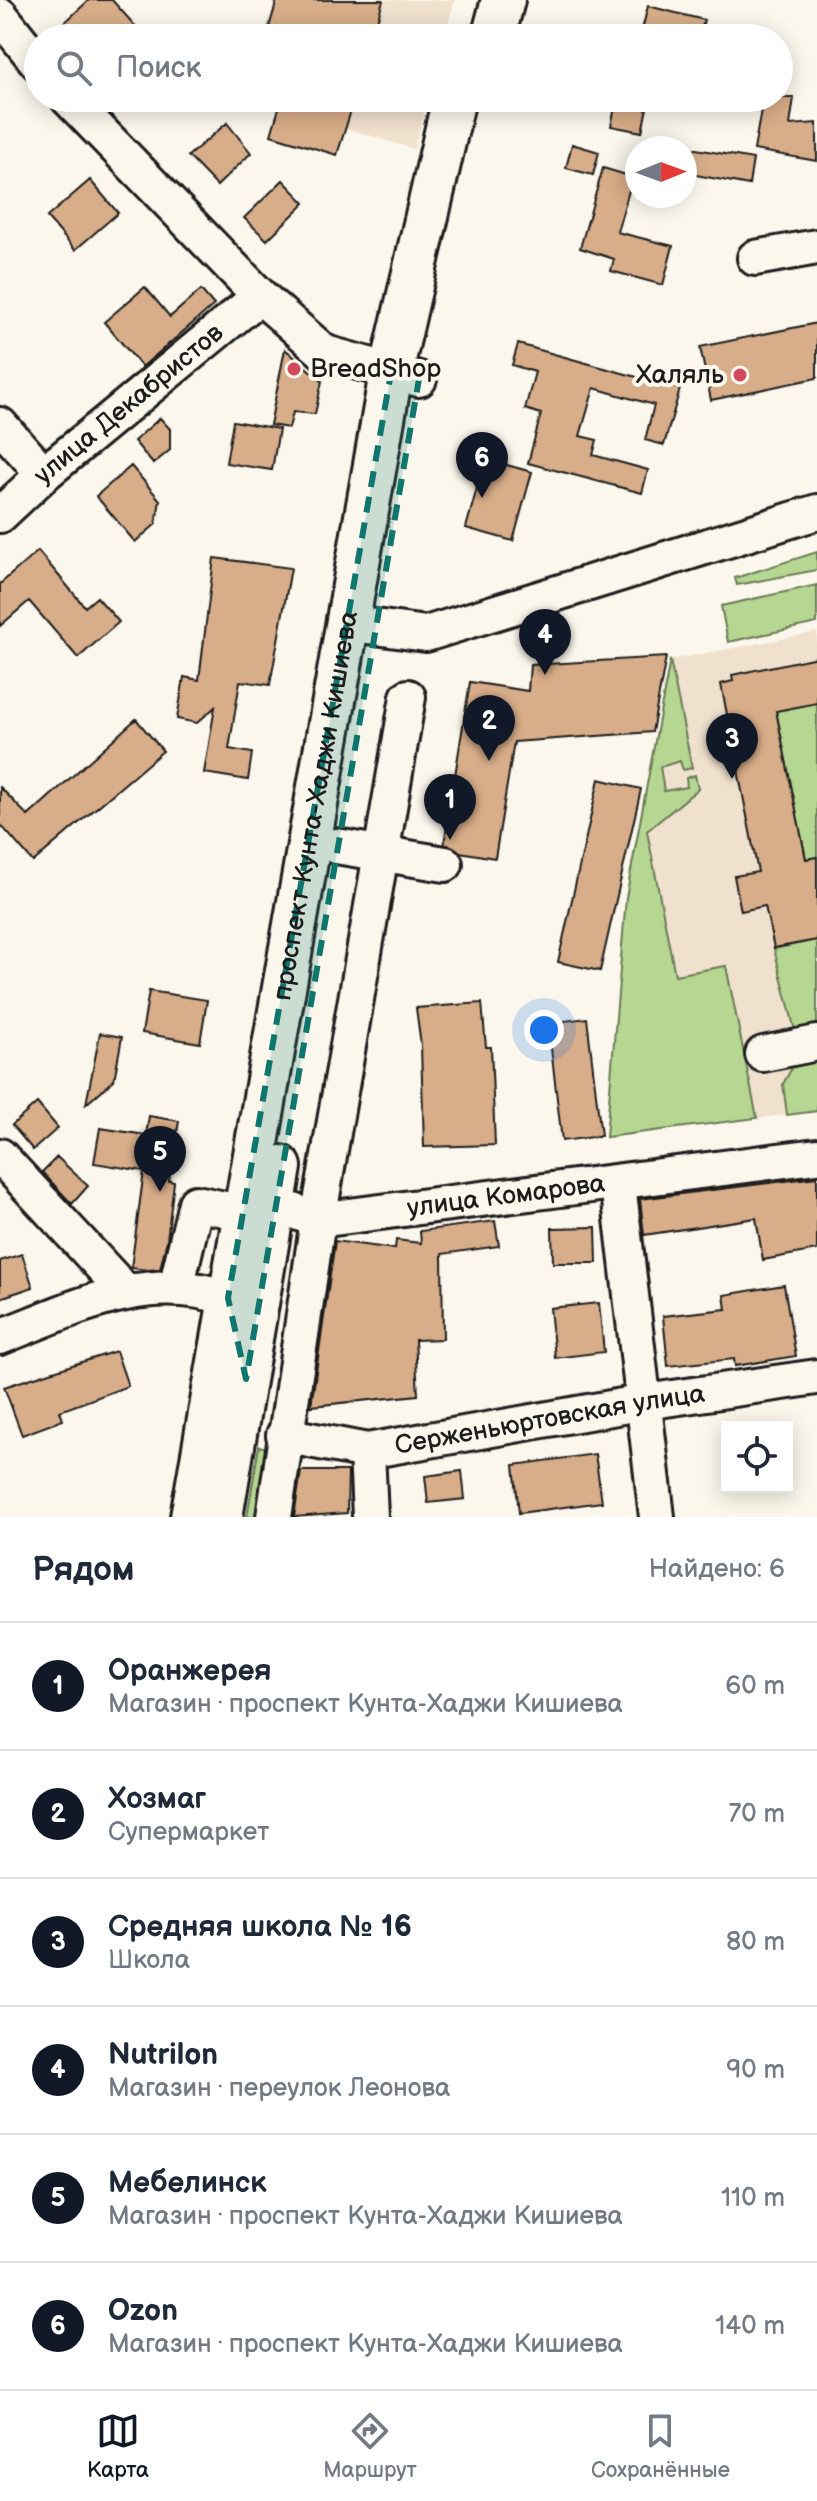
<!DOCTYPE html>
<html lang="ru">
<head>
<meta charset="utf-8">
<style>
  :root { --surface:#fff; --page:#f6f6f7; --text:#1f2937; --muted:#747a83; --line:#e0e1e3; --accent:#111827 }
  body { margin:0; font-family:"Balsamiq Sans",sans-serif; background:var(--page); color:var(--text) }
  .controls { position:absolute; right:24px; bottom:24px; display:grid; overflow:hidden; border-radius:0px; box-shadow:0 4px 20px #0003 }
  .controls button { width:72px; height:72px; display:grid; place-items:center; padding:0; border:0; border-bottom:2px solid var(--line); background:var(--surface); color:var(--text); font:40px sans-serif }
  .compass { position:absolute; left:625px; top:136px; width:72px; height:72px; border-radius:50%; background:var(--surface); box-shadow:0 4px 20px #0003; rotate:89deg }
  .you { position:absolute; left:544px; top:1030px; width:28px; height:28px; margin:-20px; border:6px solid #fff; border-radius:50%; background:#1a73e8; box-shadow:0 0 0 12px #1a73e833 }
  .badge { display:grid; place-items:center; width:52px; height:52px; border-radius:50%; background:var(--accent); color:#fff; font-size:26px; font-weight:700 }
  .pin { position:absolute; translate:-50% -66px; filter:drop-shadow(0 2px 4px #0008) }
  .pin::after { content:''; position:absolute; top:42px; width:28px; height:24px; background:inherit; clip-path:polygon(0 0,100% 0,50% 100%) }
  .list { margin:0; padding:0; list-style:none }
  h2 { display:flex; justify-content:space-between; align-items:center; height:104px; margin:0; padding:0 32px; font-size:34px }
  h2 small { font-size:26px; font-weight:400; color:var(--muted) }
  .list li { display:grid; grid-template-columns:52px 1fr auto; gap:24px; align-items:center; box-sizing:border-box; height:128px; padding:0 32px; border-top:2px solid var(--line) }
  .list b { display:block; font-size:30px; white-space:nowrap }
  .list p { margin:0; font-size:26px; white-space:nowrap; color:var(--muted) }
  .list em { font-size:26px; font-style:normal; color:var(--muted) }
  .icon { flex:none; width:44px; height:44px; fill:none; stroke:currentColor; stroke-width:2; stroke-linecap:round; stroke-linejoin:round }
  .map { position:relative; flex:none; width:817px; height:1517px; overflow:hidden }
  .search { position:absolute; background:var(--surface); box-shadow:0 4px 20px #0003; left:24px; right:24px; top:24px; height:88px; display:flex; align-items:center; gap:20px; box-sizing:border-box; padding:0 28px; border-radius:44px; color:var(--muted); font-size:30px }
  .sheet { height:872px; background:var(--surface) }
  nav { display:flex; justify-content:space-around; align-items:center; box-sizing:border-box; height:112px; border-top:2px solid var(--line); background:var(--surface); font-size:22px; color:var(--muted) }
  nav a { display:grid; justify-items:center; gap:4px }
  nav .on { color:var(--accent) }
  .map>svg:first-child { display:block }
  .built { fill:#f0e1ce }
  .green { fill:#b6d791; stroke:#697a56; stroke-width:2 }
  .building { fill:#d8ad89; stroke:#1c1c1c; stroke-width:2 }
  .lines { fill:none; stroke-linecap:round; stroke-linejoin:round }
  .minor-casing { stroke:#1c1c1c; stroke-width:40 }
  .major-casing { stroke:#1c1c1c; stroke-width:48 }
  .minor { stroke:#fbf7ec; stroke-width:34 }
  .major { stroke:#fbf7ec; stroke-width:42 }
  .marked { fill:#0f766e; fill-opacity:0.2; stroke:#0f766e; stroke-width:6; stroke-dasharray:16 10; stroke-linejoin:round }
  .poi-dot { fill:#d1495b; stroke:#fbf7ec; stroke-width:3 }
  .labels { text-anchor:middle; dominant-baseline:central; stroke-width:8; stroke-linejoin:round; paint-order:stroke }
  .poi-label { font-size:26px; fill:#1c1c1c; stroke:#fbf7ec; text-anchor:start }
  .street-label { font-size:26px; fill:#1c1c1c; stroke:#fbf7ec }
</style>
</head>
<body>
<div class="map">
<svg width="817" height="1517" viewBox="0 0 817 1517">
  <rect width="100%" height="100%" fill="#fbf7ec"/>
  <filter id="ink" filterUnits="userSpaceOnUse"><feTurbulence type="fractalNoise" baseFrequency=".0125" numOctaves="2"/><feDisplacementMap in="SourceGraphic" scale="16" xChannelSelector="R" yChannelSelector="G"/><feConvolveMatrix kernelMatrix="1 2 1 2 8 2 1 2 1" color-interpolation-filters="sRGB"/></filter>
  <g filter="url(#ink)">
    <path class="built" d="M276,0H455L444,38H262Z
      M246,98H428L414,149Z
      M817,632V1111L606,1137L626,898L670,660Z"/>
    <path class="green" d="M817,552V570L737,585L735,578Z
      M817,585V623L728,642L721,606Z
      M670,660L692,768L683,770L680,761L660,767L664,791L687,787L686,778L695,775L698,789L647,831L675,975L726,966L757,1118L606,1137L626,898Z
      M817,703V857L806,859L776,711Z
      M817,940V1034L797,1038L774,949Z
      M817,1058V1111L787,1115L783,1084L793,1066Z
      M259,1446L276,1450L265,1517H247Z"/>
    <path class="building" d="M89,0H112L146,38H73L62,25Z
      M277,0H383L377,22L414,33L413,38H266Z
      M648,6L704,20L699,38H640Z
      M282,98H355L337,155L271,135Z
      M617,98H649L642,132L611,126Z
      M763,98H794L790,125L817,123V161L754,150Z
      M227,123L251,153L217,186L188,156Z
      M572,144L599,152L593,175L566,168Z
      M685,147L753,159L749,185L685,173Z
      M603,168L633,177L617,232L673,246L663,285L611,271L614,259L580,248Z
      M90,180L118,213L75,250L47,217Z
      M283,180L305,203L267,240L244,218Z
      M145,287L170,317L201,290L214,305L142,367L104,322Z
      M817,323V378L711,400L700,347Z
      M518,344L680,389L664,445L645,440L654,405L594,388L580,436L597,440L593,455L648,470L642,493L528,463L541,414L525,409L535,372L512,365Z
      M285,349L322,381L315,414L293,412L289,428L270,425Z
      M160,418L170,429V450L153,464L134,441Z
      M233,421L279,429L272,470L226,463Z
      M485,459L532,472L513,541L466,528Z
      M131,466L160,500L156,524L135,542L96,496Z
      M38,551L85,607L97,597L119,622L78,658L29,601L0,626V584Z
      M214,558L291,568L270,685L240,681L229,749L252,753L248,780L204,773L215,707L197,723L177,719L184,677L199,680Z
      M666,657L652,732L514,742L495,858L460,852L444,844L470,682L528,691L530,665Z
      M817,657V703L776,711L806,859L817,857V940L774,948L765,906L741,911L734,876L758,872L721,684L733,681L732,675Z
      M136,719L163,751L33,862L0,824V787L28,816Z
      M599,779L641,789L600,971L558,962Z
      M149,991L207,1000L200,1043L142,1033Z
      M482,1003L486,1047H491L495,1145L424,1147L421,1045L416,1008Z
      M587,1018L601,1136L562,1141L548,1023Z
      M100,1033L122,1037L114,1080L86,1104Z
      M37,1103L58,1128L33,1150L12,1125Z
      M149,1116L179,1121L169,1181L174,1182L167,1240L160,1269L148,1270L131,1268L144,1171L94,1163L100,1128L146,1135Z
      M57,1157L88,1186L72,1204L42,1172Z
      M817,1177V1250L763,1260L756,1218L644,1235L640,1199Z
      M495,1221L499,1246L442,1254L443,1339L415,1340L418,1395L311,1406L335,1241L395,1249L396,1240L421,1243L420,1231Z
      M596,1227L597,1263H553L552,1228Z
      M22,1254L33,1287L0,1298V1261Z
      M784,1285L796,1356L735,1366L734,1359L668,1366L663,1316L726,1309L724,1295Z
      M599,1303L604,1352L555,1358L550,1308Z
      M116,1351L128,1386L60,1411L63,1420L22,1435L4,1387Z
      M595,1454L602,1502L519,1513L514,1465Z
      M301,1471H348L347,1513L294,1517Z
      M462,1471L465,1499L428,1503L425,1476Z"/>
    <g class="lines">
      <defs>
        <g id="minor">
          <path d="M0,15L38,63"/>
          <path d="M68,98L260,296L325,353L419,379"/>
          <path d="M755,258L817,247"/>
          <path d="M0,425L44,474"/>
          <path id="s1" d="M0,515L44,474L260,296"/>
          <path d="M346,623L426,634L817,512"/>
          <path d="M336,846L445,864"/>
          <path d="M763,1054L817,1043"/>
          <path d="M0,1156L124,1290"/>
          <path id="s2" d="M268,1179L274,1204L318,1220L817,1156"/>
          <path d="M618,1184L657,1517"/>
          <path d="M176,1288L196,1203L243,1213"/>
          <path d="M0,1337C78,1307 144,1271 228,1298L234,1324"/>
          <path id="s3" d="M284,1435L367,1451L645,1402L817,1377"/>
          <path d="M367,1451L370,1517"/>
          <path d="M274,1517L318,1220L408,697"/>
        </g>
        <g id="major">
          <path d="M493,38L503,0"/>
          <path id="s4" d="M192,1517L391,373L454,98"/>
          <path d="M221,1517L280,1167"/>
        </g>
      </defs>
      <use href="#minor" class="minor-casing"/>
      <use href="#major" class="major-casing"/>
      <use href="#minor" class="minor"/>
      <use href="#major" class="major"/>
    </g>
  </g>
  <path class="marked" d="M391,373L419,379L246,1379L228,1298Z"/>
  <g class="poi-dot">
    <circle cx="294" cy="369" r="8"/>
    <circle cx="740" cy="375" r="8"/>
  </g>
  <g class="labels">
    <g class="poi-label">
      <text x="310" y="369">BreadShop</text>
      <text x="724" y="375" text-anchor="end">Халяль</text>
    </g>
    <g class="street-label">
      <text stroke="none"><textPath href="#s1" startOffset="170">улица Декабристов</textPath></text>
      <text stroke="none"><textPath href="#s4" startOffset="722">проспект Кунта-Хаджи Кишиева</textPath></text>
      <text stroke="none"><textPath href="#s2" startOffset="262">улица Комарова</textPath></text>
      <text stroke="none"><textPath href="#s3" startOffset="270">Серженьюртовская улица</textPath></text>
    </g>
  </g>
</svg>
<div class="controls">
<button><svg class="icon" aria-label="locate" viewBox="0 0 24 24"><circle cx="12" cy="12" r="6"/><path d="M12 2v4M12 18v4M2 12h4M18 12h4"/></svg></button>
</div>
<svg class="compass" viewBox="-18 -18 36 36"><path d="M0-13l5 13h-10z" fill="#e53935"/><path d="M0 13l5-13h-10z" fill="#747a83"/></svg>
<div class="you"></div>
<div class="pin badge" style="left:450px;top:840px">1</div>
<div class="pin badge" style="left:489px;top:761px">2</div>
<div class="pin badge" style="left:732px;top:779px">3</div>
<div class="pin badge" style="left:545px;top:675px">4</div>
<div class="pin badge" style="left:160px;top:1192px">5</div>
<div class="pin badge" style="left:482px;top:498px">6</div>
<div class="search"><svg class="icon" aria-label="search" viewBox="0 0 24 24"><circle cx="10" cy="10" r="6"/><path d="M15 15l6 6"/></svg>Поиск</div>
</div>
<section class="sheet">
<h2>Рядом<small>Найдено: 6</small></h2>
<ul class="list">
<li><span class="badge">1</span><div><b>Оранжерея</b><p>Магазин · проспект Кунта-Хаджи Кишиева</p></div><em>60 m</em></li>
<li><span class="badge">2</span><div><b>Хозмаг</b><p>Супермаркет</p></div><em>70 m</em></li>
<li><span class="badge">3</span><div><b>Средняя школа № 16</b><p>Школа</p></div><em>80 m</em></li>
<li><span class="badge">4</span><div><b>Nutrilon</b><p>Магазин · переулок Леонова</p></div><em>90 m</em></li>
<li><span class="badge">5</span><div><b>Мебелинск</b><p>Магазин · проспект Кунта-Хаджи Кишиева</p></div><em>110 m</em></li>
<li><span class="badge">6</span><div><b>Ozon</b><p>Магазин · проспект Кунта-Хаджи Кишиева</p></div><em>140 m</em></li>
</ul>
</section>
<nav>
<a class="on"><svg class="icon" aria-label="map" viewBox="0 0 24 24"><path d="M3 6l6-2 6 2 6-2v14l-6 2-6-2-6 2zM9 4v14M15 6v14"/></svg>Карта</a>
<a><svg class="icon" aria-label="directions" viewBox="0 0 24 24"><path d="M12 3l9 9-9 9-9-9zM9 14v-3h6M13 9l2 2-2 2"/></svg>Маршрут</a>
<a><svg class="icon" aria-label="saved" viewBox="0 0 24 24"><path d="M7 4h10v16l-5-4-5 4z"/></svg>Сохранённые</a>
</nav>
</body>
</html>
